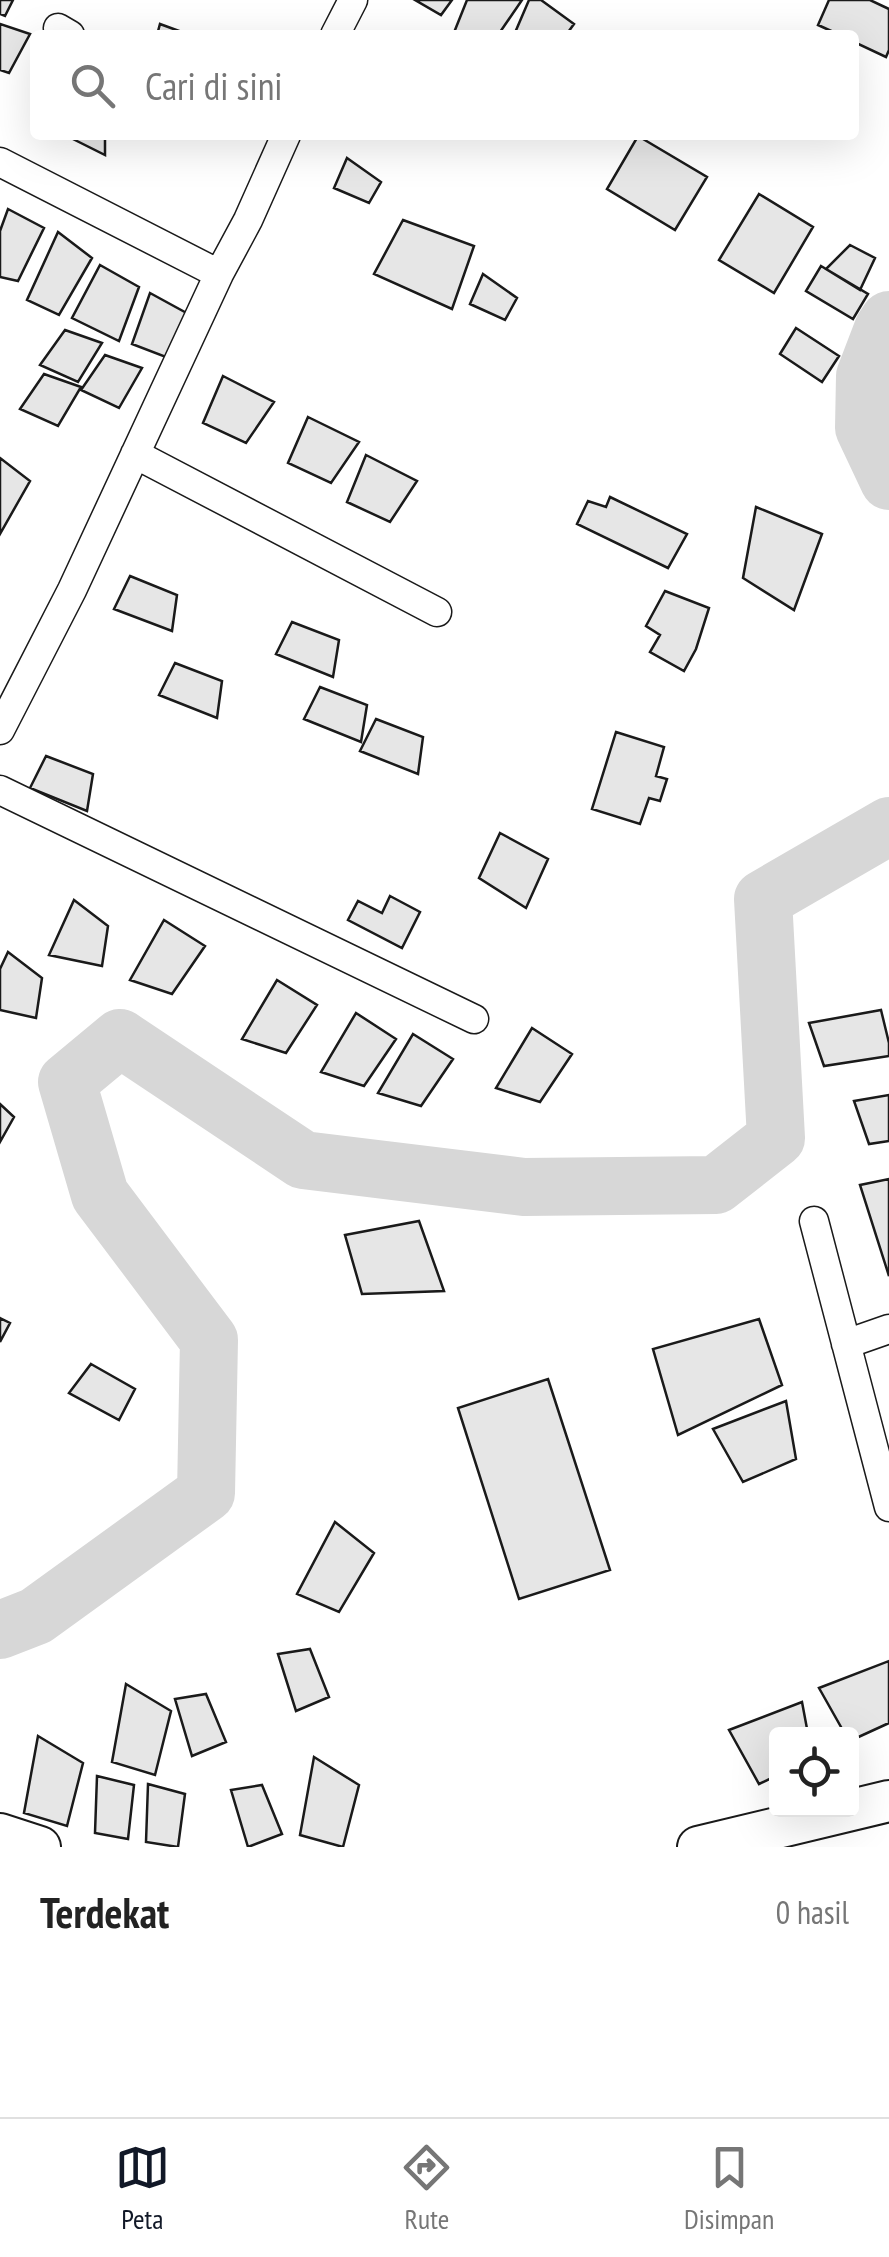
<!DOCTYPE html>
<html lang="id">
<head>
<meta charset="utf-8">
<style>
  :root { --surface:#fff; --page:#f6f6f6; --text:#222; --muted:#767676; --line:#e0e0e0; --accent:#111827 }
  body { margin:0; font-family:"PT Sans Narrow",sans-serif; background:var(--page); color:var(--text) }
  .controls { position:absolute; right:30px; bottom:30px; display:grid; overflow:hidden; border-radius:10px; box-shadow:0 10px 40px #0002 }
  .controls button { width:90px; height:90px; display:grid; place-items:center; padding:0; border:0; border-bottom:2px solid var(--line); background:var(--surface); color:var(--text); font:50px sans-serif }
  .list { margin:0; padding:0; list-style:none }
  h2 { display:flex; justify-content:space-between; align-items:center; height:130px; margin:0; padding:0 40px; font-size:42px }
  h2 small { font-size:32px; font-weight:400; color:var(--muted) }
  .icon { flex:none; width:55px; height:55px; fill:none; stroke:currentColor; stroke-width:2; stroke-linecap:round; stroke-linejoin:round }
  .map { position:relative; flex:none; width:889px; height:1847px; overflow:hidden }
  .search { position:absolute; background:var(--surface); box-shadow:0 10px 40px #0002; left:30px; right:30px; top:30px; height:110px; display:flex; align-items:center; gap:25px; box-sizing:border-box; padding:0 35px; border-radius:10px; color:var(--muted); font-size:38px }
  .sheet { height:270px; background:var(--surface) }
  nav { display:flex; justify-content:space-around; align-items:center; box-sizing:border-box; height:140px; border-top:2px solid var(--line); background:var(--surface); font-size:28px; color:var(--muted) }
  nav a { display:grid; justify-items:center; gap:5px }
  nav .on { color:var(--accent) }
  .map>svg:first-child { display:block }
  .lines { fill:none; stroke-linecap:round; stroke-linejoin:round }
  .river { stroke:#d7d7d7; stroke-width:58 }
  .building { fill:#e6e6e6; stroke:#1a1a1a; stroke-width:2.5 }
  .street-casing { stroke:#1a1a1a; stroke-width:31 }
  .secondary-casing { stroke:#1a1a1a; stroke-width:44 }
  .street { stroke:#fff; stroke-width:28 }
  .secondary { stroke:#fff; stroke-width:40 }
</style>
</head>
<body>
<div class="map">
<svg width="889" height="1847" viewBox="0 0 889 1847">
  <rect width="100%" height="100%" fill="#fff"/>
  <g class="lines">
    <path class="river" d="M889,320L883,329L865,376L864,428L889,481
      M0,1630L36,1616L206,1493L209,1340L100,1195L67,1082L120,1038L303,1160L524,1187L716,1185L776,1138L763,899L889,826"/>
  </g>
  <path class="building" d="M0,0H13L5,16L0,14Z
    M415,0H452L441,15Z
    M467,0H522L498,35H453Z
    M529,0H541L574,24L566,35H514Z
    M829,0H870L889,9V50L886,57L854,42V35H840L818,25Z
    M0,24L30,34L9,73L0,70Z
    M160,24L190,35H157Z
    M70,135H105V155L69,137Z
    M638,136L707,177L675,230L607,189Z
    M347,158L381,182L369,203L334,188Z
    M759,194L813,227L774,293L719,260Z
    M8,209L44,228L18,281L0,277V231Z
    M403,220L474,246L452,309L374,274Z
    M58,232L92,258L59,315L27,300Z
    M850,245L875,258L860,290L826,269Z
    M100,265L139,287L119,341L72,318Z
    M821,266L868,294L853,319L806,291Z
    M483,274L517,298L505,320L470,304Z
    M150,293L192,316L171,359L132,344Z
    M796,328L839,356L822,382L780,354Z
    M65,330L102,343L78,382L40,365Z
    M105,355L142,368L119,408L81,390Z
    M44,374L81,387L58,426L20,409Z
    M223,376L274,402L246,443L203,423Z
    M308,417L359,442L331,483L288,463Z
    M366,455L417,481L390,522L347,502Z
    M0,458L30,481L0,534Z
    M610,497L687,534L668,568L577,524L588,501L606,507Z
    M756,507L822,534L794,610L743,578Z
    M130,576L177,595L172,631L114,609Z
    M665,591L709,608L696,649L684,671L650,652L660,635L646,626Z
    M292,622L339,640L333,677L276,654Z
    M175,663L222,681L217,718L159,695Z
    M320,687L367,705L361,742L304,719Z
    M376,719L423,737L418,774L360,751Z
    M616,732L664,747L656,776L667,779L660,801L649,798L640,824L592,809Z
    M46,756L93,774L87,811L30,788Z
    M500,833L548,859L526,908L479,878Z
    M390,896L420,912L402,948L348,920L358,901L382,913Z
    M74,900L108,926L102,966L49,955Z
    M164,920L205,946L172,994L130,980Z
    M8,952L42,978L36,1018L0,1010V969Z
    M277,980L317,1005L286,1053L242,1039Z
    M881,1010L889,1043V1056L824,1066L809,1023Z
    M356,1013L396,1039L364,1086L321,1072Z
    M532,1028L572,1054L540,1102L496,1088Z
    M413,1034L453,1059L421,1106L378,1093Z
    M889,1095V1141L869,1144L854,1101Z
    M0,1104L14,1117L0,1142Z
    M889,1179V1276L860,1185Z
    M419,1221L444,1291L362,1294L345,1235Z
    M0,1318L10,1323L0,1342Z
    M759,1319L782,1385L678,1435L653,1349Z
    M91,1364L135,1389L119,1420L69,1393Z
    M548,1379L610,1570L519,1599L458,1408Z
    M786,1401L796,1459L743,1482L713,1429Z
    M335,1522L374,1553L339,1612L297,1594Z
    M310,1649L329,1697L296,1711L278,1654Z
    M889,1661V1723L852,1740V1734H845L819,1688Z
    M126,1684L171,1711L155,1775L112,1762Z
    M206,1694L226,1742L192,1756L175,1699Z
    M802,1702L808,1734H776V1776L759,1784L729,1730Z
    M38,1736L83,1763L67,1826L24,1813Z
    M314,1757L359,1785L343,1847L300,1835Z
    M97,1776L134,1785L128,1839L95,1833Z
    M148,1784L185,1794L178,1847L146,1842Z
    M262,1785L282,1834L248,1847L231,1790Z"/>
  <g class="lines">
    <defs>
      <path id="street" d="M58,28L70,35
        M335,35L353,0
        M0,162L219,274
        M135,454L437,612
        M0,730L72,590L219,274L248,220L286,135
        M0,790L474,1019
        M814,1221L889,1507
        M846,1344L889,1329"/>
      <path id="secondary" d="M0,1834L40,1847
        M698,1847L889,1801"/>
    </defs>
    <use href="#street" class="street-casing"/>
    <use href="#secondary" class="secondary-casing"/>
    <use href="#street" class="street"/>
    <use href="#secondary" class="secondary"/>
  </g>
</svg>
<div class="controls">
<button><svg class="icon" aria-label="locate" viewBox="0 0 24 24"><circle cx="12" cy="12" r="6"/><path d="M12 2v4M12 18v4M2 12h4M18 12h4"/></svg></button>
</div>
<div class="search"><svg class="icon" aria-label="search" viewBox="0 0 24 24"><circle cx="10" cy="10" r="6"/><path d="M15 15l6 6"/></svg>Cari di sini</div>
</div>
<section class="sheet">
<h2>Terdekat<small>0 hasil</small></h2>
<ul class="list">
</ul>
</section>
<nav>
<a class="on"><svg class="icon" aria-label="map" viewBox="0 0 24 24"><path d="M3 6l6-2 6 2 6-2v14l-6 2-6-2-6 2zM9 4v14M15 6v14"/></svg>Peta</a>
<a><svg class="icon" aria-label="directions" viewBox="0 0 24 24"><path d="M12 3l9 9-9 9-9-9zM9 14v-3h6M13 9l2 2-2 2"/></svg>Rute</a>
<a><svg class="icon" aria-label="saved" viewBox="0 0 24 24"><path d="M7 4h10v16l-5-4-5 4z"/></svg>Disimpan</a>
</nav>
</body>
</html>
